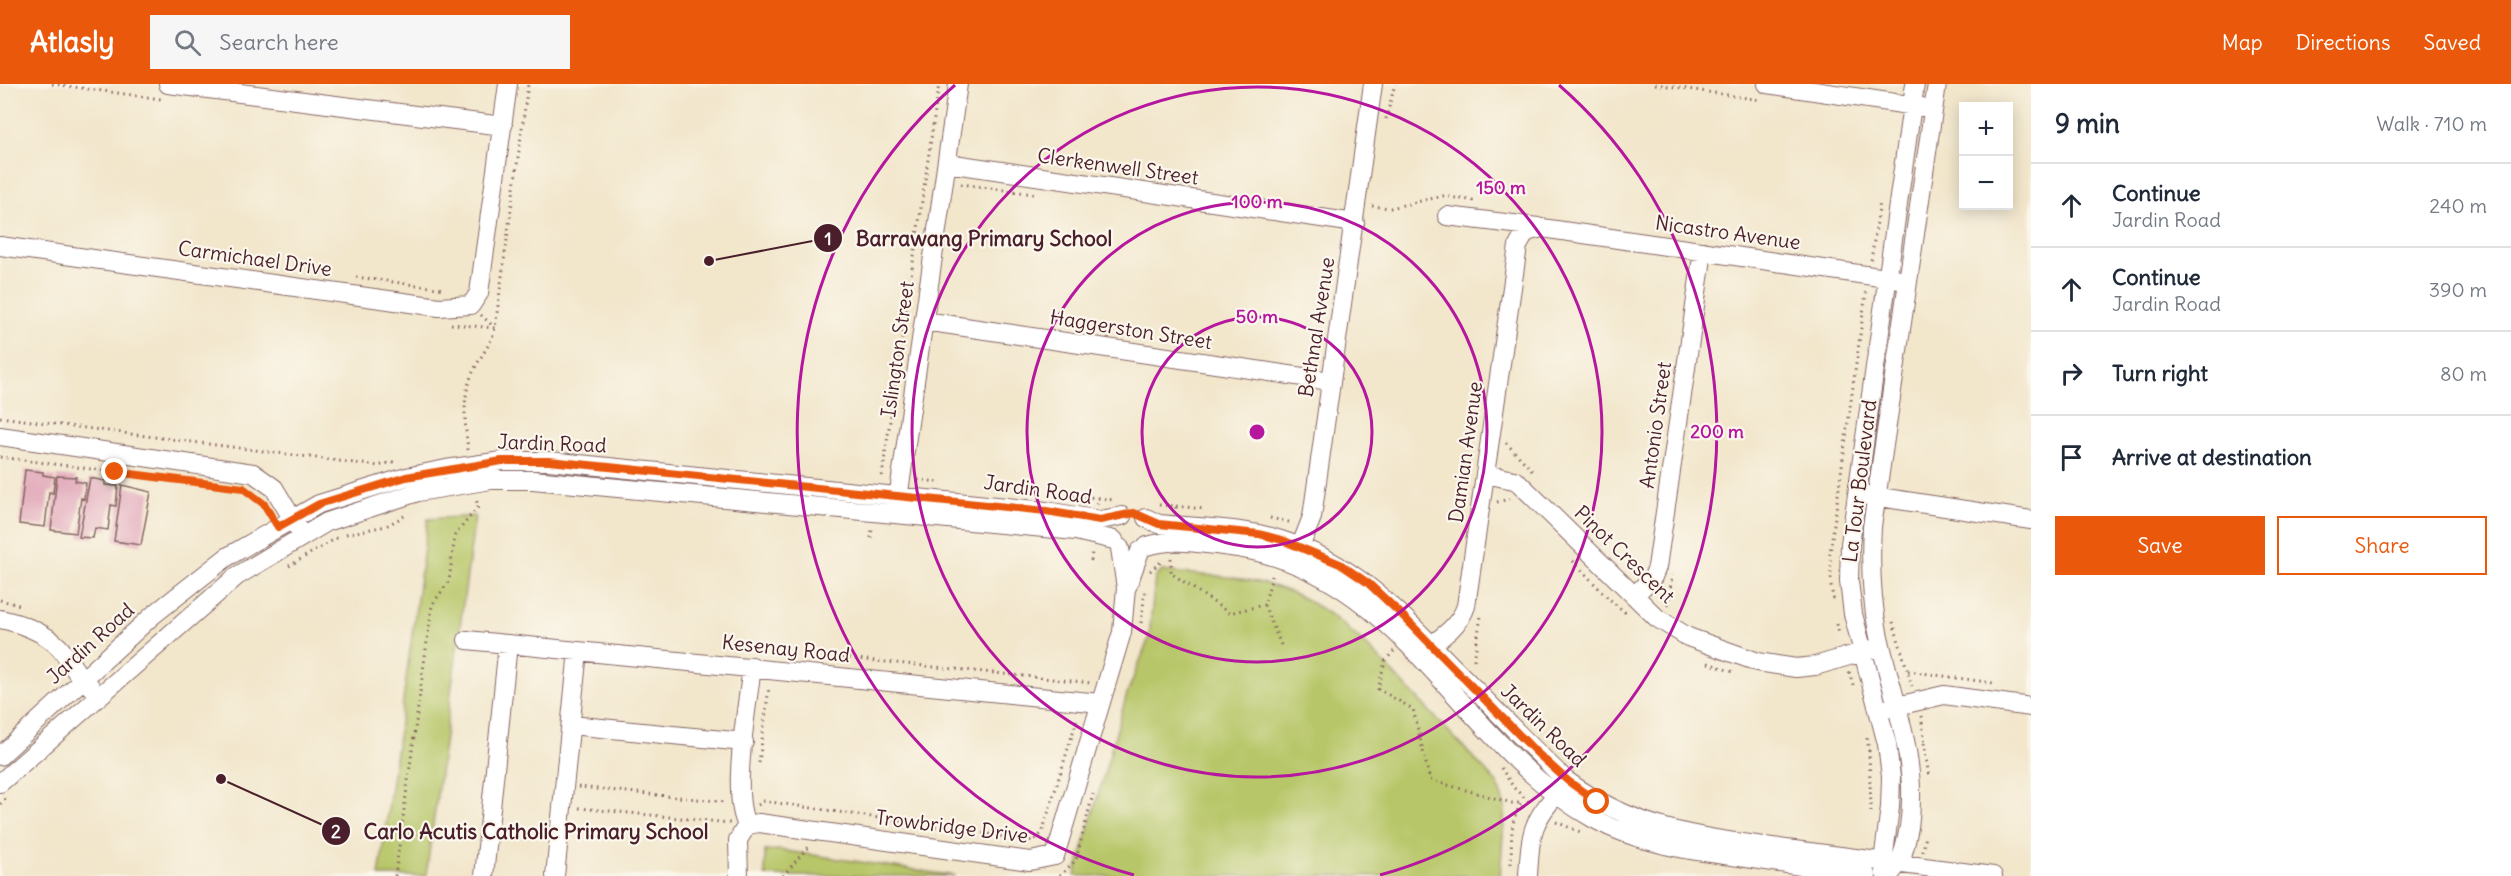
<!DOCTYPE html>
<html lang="en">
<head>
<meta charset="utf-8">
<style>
  :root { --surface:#fff; --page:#f6f6f7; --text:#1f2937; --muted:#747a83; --line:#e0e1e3; --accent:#ea580c }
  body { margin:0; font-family:Delius,sans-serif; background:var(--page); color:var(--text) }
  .controls { position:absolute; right:18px; top:18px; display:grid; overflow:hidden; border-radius:0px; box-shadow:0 3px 15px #0003 }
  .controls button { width:54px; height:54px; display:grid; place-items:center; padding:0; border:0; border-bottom:2px solid var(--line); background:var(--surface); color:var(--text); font:30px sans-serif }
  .stop { position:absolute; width:18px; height:18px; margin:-14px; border:4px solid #ea580c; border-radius:50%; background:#fff }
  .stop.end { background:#ea580c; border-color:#fff; box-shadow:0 2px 6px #0008 }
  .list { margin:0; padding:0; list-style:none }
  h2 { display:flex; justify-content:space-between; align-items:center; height:78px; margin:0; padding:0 24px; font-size:26px }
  h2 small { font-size:20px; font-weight:400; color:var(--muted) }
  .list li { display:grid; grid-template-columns:39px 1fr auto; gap:18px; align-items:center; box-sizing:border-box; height:84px; padding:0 24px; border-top:2px solid var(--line) }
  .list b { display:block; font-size:22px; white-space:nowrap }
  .list p { margin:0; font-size:20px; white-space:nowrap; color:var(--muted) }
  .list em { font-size:20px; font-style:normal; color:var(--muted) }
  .actions { display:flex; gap:12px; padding:18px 24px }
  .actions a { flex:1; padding:14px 0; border:2px solid var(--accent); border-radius:0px; text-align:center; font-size:21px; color:var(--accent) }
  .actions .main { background:var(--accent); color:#fff }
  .icon { flex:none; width:33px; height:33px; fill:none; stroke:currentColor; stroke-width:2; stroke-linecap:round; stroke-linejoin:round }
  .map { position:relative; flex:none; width:2031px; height:792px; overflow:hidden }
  header { display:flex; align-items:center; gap:36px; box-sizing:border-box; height:84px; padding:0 30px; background:var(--accent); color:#fff }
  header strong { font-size:28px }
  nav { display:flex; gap:33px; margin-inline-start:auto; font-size:21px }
  .search { width:420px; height:54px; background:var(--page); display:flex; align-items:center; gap:15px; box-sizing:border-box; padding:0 21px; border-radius:0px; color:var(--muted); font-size:22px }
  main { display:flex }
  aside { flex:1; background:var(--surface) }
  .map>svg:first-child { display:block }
  .green { fill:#b7c668; stroke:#80724a; stroke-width:1.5 }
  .building { fill:#de9cb2 }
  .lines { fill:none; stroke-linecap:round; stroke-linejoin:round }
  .minor-casing { stroke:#856563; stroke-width:20 }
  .path { stroke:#856563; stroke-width:3; stroke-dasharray:1.5 4.5; stroke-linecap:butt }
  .minor { stroke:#fff; stroke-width:18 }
  .route { stroke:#ea580c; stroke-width:8 }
  .ring { fill:none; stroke:#b5179e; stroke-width:3 }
  .labels { text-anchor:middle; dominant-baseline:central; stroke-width:4.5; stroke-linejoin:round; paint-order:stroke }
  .street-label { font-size:20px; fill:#4a1f2b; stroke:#fbf7ec }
  .centre { fill:#b5179e; stroke:#fbf7ec; stroke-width:3 }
  .ring-label { font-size:18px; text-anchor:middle; font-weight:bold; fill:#b5179e; stroke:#fbf7ec; stroke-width:4.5; stroke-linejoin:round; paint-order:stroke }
  .leader { fill:none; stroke:#4a1f2b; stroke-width:2 }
  .callout-dot { fill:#4a1f2b; stroke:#fbf7ec; stroke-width:2 }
  .mark-label { font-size:18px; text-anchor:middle; font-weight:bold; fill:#fff }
  .callout-label { font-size:21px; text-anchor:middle; font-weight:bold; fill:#4a1f2b; stroke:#fbf7ec; stroke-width:4.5; stroke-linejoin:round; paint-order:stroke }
</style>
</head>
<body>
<header>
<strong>Atlasly</strong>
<div class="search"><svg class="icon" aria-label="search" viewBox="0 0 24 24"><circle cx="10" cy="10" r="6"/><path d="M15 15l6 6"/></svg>Search here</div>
<nav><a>Map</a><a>Directions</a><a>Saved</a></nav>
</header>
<main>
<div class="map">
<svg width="2031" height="792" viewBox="0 0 2031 792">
  <rect width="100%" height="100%" fill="#fbf7ec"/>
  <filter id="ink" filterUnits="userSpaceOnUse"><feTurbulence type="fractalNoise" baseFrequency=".0167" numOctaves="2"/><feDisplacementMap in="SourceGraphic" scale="12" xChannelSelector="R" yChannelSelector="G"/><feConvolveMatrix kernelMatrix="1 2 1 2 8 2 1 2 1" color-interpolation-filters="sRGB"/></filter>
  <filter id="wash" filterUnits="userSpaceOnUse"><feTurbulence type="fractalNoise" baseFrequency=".008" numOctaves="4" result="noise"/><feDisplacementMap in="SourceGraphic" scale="24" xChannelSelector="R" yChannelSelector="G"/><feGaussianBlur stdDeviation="1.35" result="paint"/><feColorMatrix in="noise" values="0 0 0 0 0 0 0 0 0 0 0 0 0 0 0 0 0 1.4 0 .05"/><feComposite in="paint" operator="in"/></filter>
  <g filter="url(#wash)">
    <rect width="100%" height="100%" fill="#f2e6cb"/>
    <path class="green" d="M475,432L426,792H379L428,435Z
      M1162,487C1200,492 1240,491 1276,503C1334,521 1375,570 1415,612C1443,641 1470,670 1497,699L1505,723L1500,792H1075L1127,610L1149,554L1155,494Z
      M779,766L955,792H765V767Z"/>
    <g id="blocks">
      <path class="building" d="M25,386L43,388V391L55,393L53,409L49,408L45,443L19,440Z
        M57,392L76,393L75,397L86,399L84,415L81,414L76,449L51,446Z
        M90,394L105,397V401L118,402L116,422L111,421L108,446L95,444L93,454L79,453Z
        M122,401L151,408L141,461L114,457Z"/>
    </g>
  </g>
  <g filter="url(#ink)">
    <use href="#blocks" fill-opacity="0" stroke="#856563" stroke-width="1.5"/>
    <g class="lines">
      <defs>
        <path id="minor" d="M168,0L503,42
          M1767,0L1922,23
          M947,79L1355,139
          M1447,132L1538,143
          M0,162L439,223L471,221L479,209L508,0
          M924,237L1330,297
          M0,352L253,389L274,404L298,444
          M1485,390L1514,396L1519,399L1657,534L1688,553L1758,578L1796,584L1815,582L1873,565
          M1866,411L2031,436
          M897,422L958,0
          M1146,434L1159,440C1200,444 1241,443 1281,456C1355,479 1398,527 1451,581C1490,620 1527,660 1567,697C1641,750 1708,754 1794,766C1861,775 1927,783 1993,792
          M1147,462C1173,454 1197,459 1223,462C1403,481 1453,656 1594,735C1641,761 1694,767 1746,774C1787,780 1827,786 1867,792
          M1296,474L1312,433L1373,0
          M1127,503L1140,467
          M1634,512L1653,493L1657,483L1703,167
          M0,535C20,539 44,548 59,563C71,576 76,593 91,603
          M467,556L1100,619
          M1418,571C1436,557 1459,544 1466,522L1518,162L1526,148L1542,144L1907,197
          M1889,624L1944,611L2031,623
          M571,641L744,658
          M0,672L152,532L227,473L319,420L406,393L446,385L502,377H549L1046,427L1100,436L1122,432
          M0,699L237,492L327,438L418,408L491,396H533L1076,447L1114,456
          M747,741L759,739L1030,777L1055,772L1122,548L1126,504L1120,464
          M747,741C730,711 748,620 752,582
          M1885,790L1883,778L1890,723L1891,693L1887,660L1853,530L1849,497L1850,460L1915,0
          M484,792L508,560
          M555,792L578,567
          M739,792L738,756L747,741
          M1528,792C1531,744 1531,740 1563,702
          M1888,792C1903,778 1905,763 1909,743C1919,674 1892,614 1878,548C1871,513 1870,479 1872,443L1937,0"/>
      </defs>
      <use href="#minor" class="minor-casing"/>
      <path class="path" d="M52,0L161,15
        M1655,0L1760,16
        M1386,35L1395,0
        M961,100L1034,110
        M1372,122L1390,124L1443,112L1475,117
        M1871,176L1880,118
        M356,193L445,205
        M481,231L494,243
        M451,240L495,244
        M0,333L378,382L396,377
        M1506,359L1534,388
        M468,366C465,339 461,312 474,286C481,271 491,261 495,244L528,0
        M0,373L183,397
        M882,392L939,0
        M918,396L941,398
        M250,409L264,420
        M1049,409L1098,414L1097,421
        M1098,414L1114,416
        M1497,418L1513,414
        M1159,421L1176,422V426
        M1176,422L1204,425
        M1270,434L1293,439
        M346,450L386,442L408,430
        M871,454L872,444
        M1171,474V489L1229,529L1264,521L1273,489
        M1091,477L1092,467
        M1573,477L1608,514L1628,531
        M289,482L340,452
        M1150,487L1163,476
        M1831,495L1830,469L1866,208
        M1831,502L1834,519
        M0,516L19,521
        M1264,521L1281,561
        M1668,521L1672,491
        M1893,538L1912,602
        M1141,539L1145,507
        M1837,540L1839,550
        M1394,567L1385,577L1378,605L1413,625L1430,696L1512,719H1522
        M837,573L1092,599
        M1474,576L1481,532
        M1708,579L1733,588
        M1908,587L1993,599
        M1849,588L1854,604
        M1921,632L1925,659
        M1867,654L1869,667
        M1924,659L1929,693
        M759,679L769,603
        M1501,684L1514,704L1529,718
        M578,703L727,718
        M0,720L6,714
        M758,721L764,717L1034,757L1042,749L1078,632
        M579,724L730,739
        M1871,728L1869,667L1873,666
        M1556,738L1583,749
        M1923,768L1926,751
        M1511,780C1512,760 1509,735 1522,719
        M395,792L432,521L449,497L455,451L478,423L476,414
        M783,792L808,763
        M1060,792L1076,776L1093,710"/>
      <use href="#minor" class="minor"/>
    </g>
  </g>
  <g class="lines" filter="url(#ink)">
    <path class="route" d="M115,388L243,404L264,420L278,443L319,420L406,393L502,377H549L1046,427L1100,436L1134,429L1159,440L1259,450L1282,456L1340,480L1368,499L1400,529L1536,668L1568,697L1597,718"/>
  </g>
  <g class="ring">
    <circle cx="1257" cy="348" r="115"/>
    <circle cx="1257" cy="348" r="230"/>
    <circle cx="1257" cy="348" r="345"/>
    <path d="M1134 791A460 460 0 0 1 955 1M1559 1A460 460 0 0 1 1380 791"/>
  </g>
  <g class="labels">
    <g class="street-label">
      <text transform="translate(1118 82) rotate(8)">Clerkenwell Street</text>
      <text transform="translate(1728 148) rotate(8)">Nicastro Avenue</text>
      <text transform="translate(255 174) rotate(8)">Carmichael Drive</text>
      <text transform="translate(1316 243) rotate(-81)">Bethnal Avenue</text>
      <text transform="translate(1131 245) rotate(9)">Haggerston Street</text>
      <text transform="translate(897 265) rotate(-82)">Islington Street</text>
      <text transform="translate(1655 341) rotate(-82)">Antonio Street</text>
      <text transform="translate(552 359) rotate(2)">Jardin Road</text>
      <text transform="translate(1465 368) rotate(-82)">Damian Avenue</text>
      <text transform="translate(1859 397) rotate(-83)">La Tour Boulevard</text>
      <text transform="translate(1038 405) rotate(8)">Jardin Road</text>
      <text transform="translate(1625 470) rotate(44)">Pinot Crescent</text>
      <text transform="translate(90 559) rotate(-42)">Jardin Road</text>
      <text transform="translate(786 564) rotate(6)">Kesenay Road</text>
      <text transform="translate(1544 641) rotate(44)">Jardin Road</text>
      <text transform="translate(952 742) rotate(7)">Trowbridge Drive</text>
    </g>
  </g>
  <circle cx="1257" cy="348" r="9" class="centre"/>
  <g class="ring-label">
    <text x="1501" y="110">150 m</text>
    <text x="1257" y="124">100 m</text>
    <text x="1257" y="239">50 m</text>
    <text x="1717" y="354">200 m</text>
  </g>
  <path class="leader" d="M709 177L828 154M221 695L336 747"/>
  <g class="callout-dot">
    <circle cx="709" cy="177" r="6"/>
    <circle cx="221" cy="695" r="6"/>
    <circle cx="828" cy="154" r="15"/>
    <circle cx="336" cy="747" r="15"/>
  </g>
  <g class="mark-label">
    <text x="828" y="161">1</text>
    <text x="336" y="754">2</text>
  </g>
  <g class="callout-label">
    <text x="984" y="162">Barrawang Primary School</text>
    <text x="536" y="755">Carlo Acutis Catholic Primary School</text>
  </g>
</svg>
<div class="controls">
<button>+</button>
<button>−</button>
</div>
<div class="stop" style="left:1597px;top:718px"></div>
<div class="stop end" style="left:115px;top:388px"></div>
</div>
<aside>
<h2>9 min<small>Walk · 710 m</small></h2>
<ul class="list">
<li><svg class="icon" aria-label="ahead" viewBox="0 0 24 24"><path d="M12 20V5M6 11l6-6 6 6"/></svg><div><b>Continue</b><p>Jardin Road</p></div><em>240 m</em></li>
<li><svg class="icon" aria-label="ahead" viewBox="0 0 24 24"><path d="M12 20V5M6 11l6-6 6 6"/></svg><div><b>Continue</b><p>Jardin Road</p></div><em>390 m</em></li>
<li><svg class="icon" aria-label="right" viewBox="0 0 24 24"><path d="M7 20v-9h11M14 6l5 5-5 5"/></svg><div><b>Turn right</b></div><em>80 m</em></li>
<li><svg class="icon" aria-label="arrive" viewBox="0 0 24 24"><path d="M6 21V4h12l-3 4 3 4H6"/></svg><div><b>Arrive at destination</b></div></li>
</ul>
<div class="actions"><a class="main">Save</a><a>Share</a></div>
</aside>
</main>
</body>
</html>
